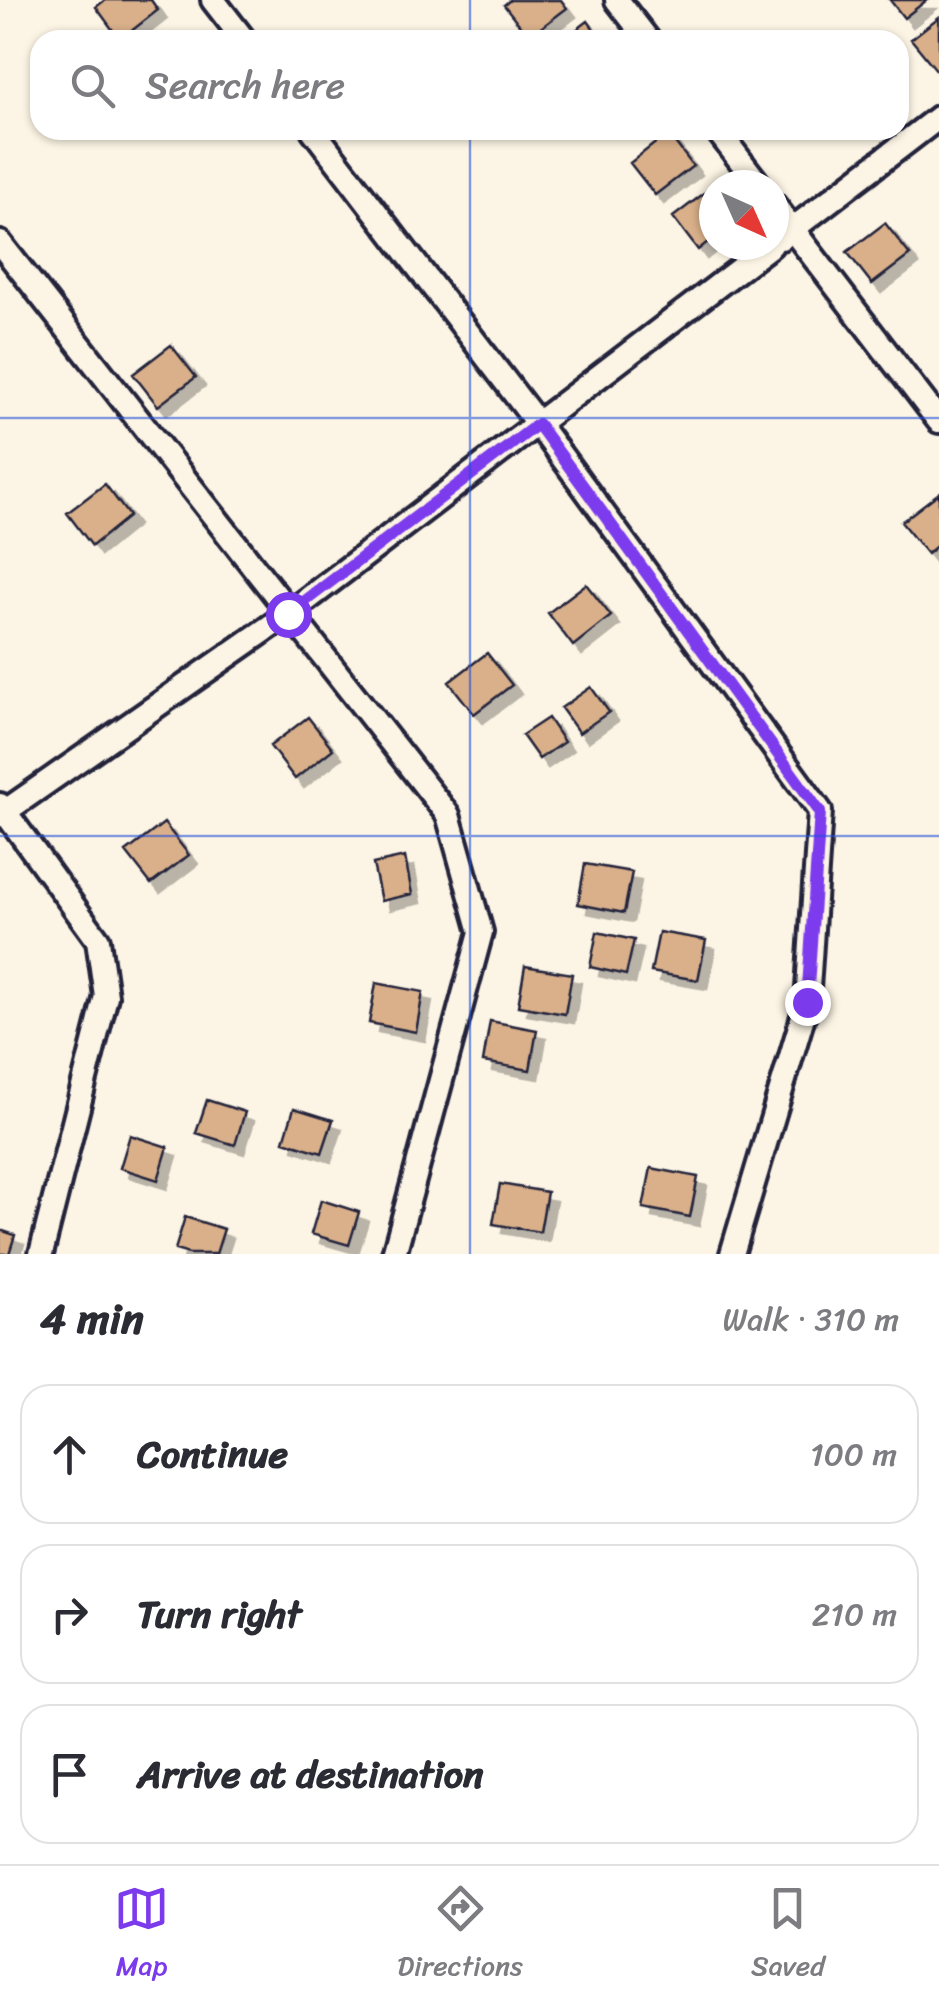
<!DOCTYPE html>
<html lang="en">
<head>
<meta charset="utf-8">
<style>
  :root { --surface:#fff; --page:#f2f2f3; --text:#2b2b33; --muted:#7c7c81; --line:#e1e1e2; --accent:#7c3aed }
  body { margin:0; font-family:Sriracha,sans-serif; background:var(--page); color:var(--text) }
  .compass { position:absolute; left:699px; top:170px; width:90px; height:90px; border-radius:50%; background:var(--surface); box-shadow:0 2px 8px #0004; rotate:135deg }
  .stop { position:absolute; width:30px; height:30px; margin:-22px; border:8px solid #7c3aed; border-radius:50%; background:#fff }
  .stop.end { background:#7c3aed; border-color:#fff; box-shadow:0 2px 10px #0008 }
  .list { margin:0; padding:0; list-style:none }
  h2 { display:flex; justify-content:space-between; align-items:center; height:130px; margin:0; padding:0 40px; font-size:42px }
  h2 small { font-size:32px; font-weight:400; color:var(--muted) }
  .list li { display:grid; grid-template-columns:65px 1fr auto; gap:30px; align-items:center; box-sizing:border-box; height:140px; margin:0 20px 20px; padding:0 20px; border:2px solid var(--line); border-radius:30px }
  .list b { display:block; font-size:38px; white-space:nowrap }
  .list em { font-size:32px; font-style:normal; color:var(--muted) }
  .icon { flex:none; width:55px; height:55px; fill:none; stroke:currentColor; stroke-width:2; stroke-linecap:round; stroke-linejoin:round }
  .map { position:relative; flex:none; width:939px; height:1254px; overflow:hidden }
  .search { position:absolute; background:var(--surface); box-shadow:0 2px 8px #0004; left:30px; right:30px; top:30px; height:110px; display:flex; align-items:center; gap:25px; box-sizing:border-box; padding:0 35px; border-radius:30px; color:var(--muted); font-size:38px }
  .sheet { height:610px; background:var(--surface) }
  nav { display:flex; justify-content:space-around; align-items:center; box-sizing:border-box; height:140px; border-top:2px solid var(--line); background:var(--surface); font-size:28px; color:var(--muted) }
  nav a { display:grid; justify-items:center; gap:5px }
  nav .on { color:var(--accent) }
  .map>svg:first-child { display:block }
  .building { fill:#d9b08a; stroke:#22223b; stroke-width:2.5; filter:url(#shadow) }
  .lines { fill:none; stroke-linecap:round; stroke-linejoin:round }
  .minor-casing { stroke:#22223b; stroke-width:30 }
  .minor { stroke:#fcf5e5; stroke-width:22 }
  .route { stroke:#7c3aed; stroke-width:12 }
  .grid { fill:none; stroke:#1d4ed8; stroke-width:2.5; stroke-opacity:0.55 }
</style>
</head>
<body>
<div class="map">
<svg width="939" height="1254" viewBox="0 0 939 1254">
  <defs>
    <filter id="shadow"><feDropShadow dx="9" dy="9" stdDeviation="0" flood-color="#0004"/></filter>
  </defs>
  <rect width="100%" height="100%" fill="#fcf5e5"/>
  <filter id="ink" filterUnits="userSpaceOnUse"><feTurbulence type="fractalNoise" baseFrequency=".01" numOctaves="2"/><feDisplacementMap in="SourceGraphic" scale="20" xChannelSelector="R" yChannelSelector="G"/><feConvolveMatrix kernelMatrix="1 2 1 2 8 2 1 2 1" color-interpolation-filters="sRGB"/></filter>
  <g filter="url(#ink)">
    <path class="building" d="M105,0H151L158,10L120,40L96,7Z
      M510,0H561L567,8L529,37L504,5Z
      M890,0H927L904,18Z
      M939,17V69L937,71L911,39Z
      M588,21L602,40H563Z
      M668,133L693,166L655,195L630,163Z
      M711,188L714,192V237L698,250L673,217Z
      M885,223L910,255L872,284L847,252Z
      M171,345L196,377L158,406L133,374Z
      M105,484L129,516L92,546L67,513Z
      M939,493V544L927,554L901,522Z
      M586,584L611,616L573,646L548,613Z
      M487,653L512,685L474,714L449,682Z
      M591,687L609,712L579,733L561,708Z
      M308,717L333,749L295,779L270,746Z
      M548,718L564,742L539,759L522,735Z
      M164,823L189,855L151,884L126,852Z
      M405,857L412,894L381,901L373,864Z
      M585,864L632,872L624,913L578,904Z
      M597,932L634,940L626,975L590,967Z
      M659,932L706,940L698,980L651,972Z
      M525,966L572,974L565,1014L518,1006Z
      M376,983L423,992L416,1032L369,1023Z
      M490,1021L537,1030L530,1070L483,1062Z
      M207,1100L245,1112L235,1145L196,1133Z
      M294,1108L333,1120L322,1153L284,1141Z
      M130,1135L168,1147L158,1180L120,1168Z
      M651,1168L698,1177L690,1217L643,1208Z
      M500,1184L547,1192L540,1232L493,1224Z
      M321,1200L359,1212L349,1245L311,1234Z
      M185,1217L224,1229L216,1254H189L175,1250Z
      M0,1230L15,1235L9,1254H0Z"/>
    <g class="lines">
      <defs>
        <path id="minor" d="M213,0L244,40
          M617,0L648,40
          M313,130L538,424L820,811L807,1003L732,1254
          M717,130L759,185
          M774,205L939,421
          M781,238L939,117
          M0,243L448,815L481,932L394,1254
          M0,805L98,940L106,996L41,1254
          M0,815L288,614L771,245"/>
      </defs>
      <use href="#minor" class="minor-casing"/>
      <use href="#minor" class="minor"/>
    </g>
  </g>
  <g class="lines" filter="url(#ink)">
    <path class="route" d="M288,614L538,424L820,812L807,1002"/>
  </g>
  <path class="grid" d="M470,0V40M470,130V1254M0,418H939M0,836H939"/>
</svg>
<svg class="compass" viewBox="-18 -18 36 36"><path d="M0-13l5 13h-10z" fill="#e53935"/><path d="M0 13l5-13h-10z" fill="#7c7c81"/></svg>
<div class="stop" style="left:288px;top:614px"></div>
<div class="stop end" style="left:807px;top:1002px"></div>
<div class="search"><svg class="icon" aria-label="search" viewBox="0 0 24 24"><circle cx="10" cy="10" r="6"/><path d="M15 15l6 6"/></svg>Search here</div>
</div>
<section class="sheet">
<h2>4 min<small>Walk · 310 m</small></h2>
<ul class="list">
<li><svg class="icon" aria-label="ahead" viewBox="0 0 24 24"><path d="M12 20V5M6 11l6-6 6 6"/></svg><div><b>Continue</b></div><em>100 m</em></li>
<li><svg class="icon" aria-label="right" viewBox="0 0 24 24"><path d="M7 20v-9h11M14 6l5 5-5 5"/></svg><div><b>Turn right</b></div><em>210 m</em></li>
<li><svg class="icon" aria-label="arrive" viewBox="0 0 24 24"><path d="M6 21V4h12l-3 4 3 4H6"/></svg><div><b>Arrive at destination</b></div></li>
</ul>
</section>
<nav>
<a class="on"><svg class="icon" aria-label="map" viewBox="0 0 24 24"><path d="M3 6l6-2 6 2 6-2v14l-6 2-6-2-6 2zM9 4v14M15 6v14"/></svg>Map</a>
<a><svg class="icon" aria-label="directions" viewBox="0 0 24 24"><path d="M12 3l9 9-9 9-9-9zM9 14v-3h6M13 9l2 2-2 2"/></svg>Directions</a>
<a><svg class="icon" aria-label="saved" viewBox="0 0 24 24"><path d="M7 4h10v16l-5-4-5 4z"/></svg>Saved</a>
</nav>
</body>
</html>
